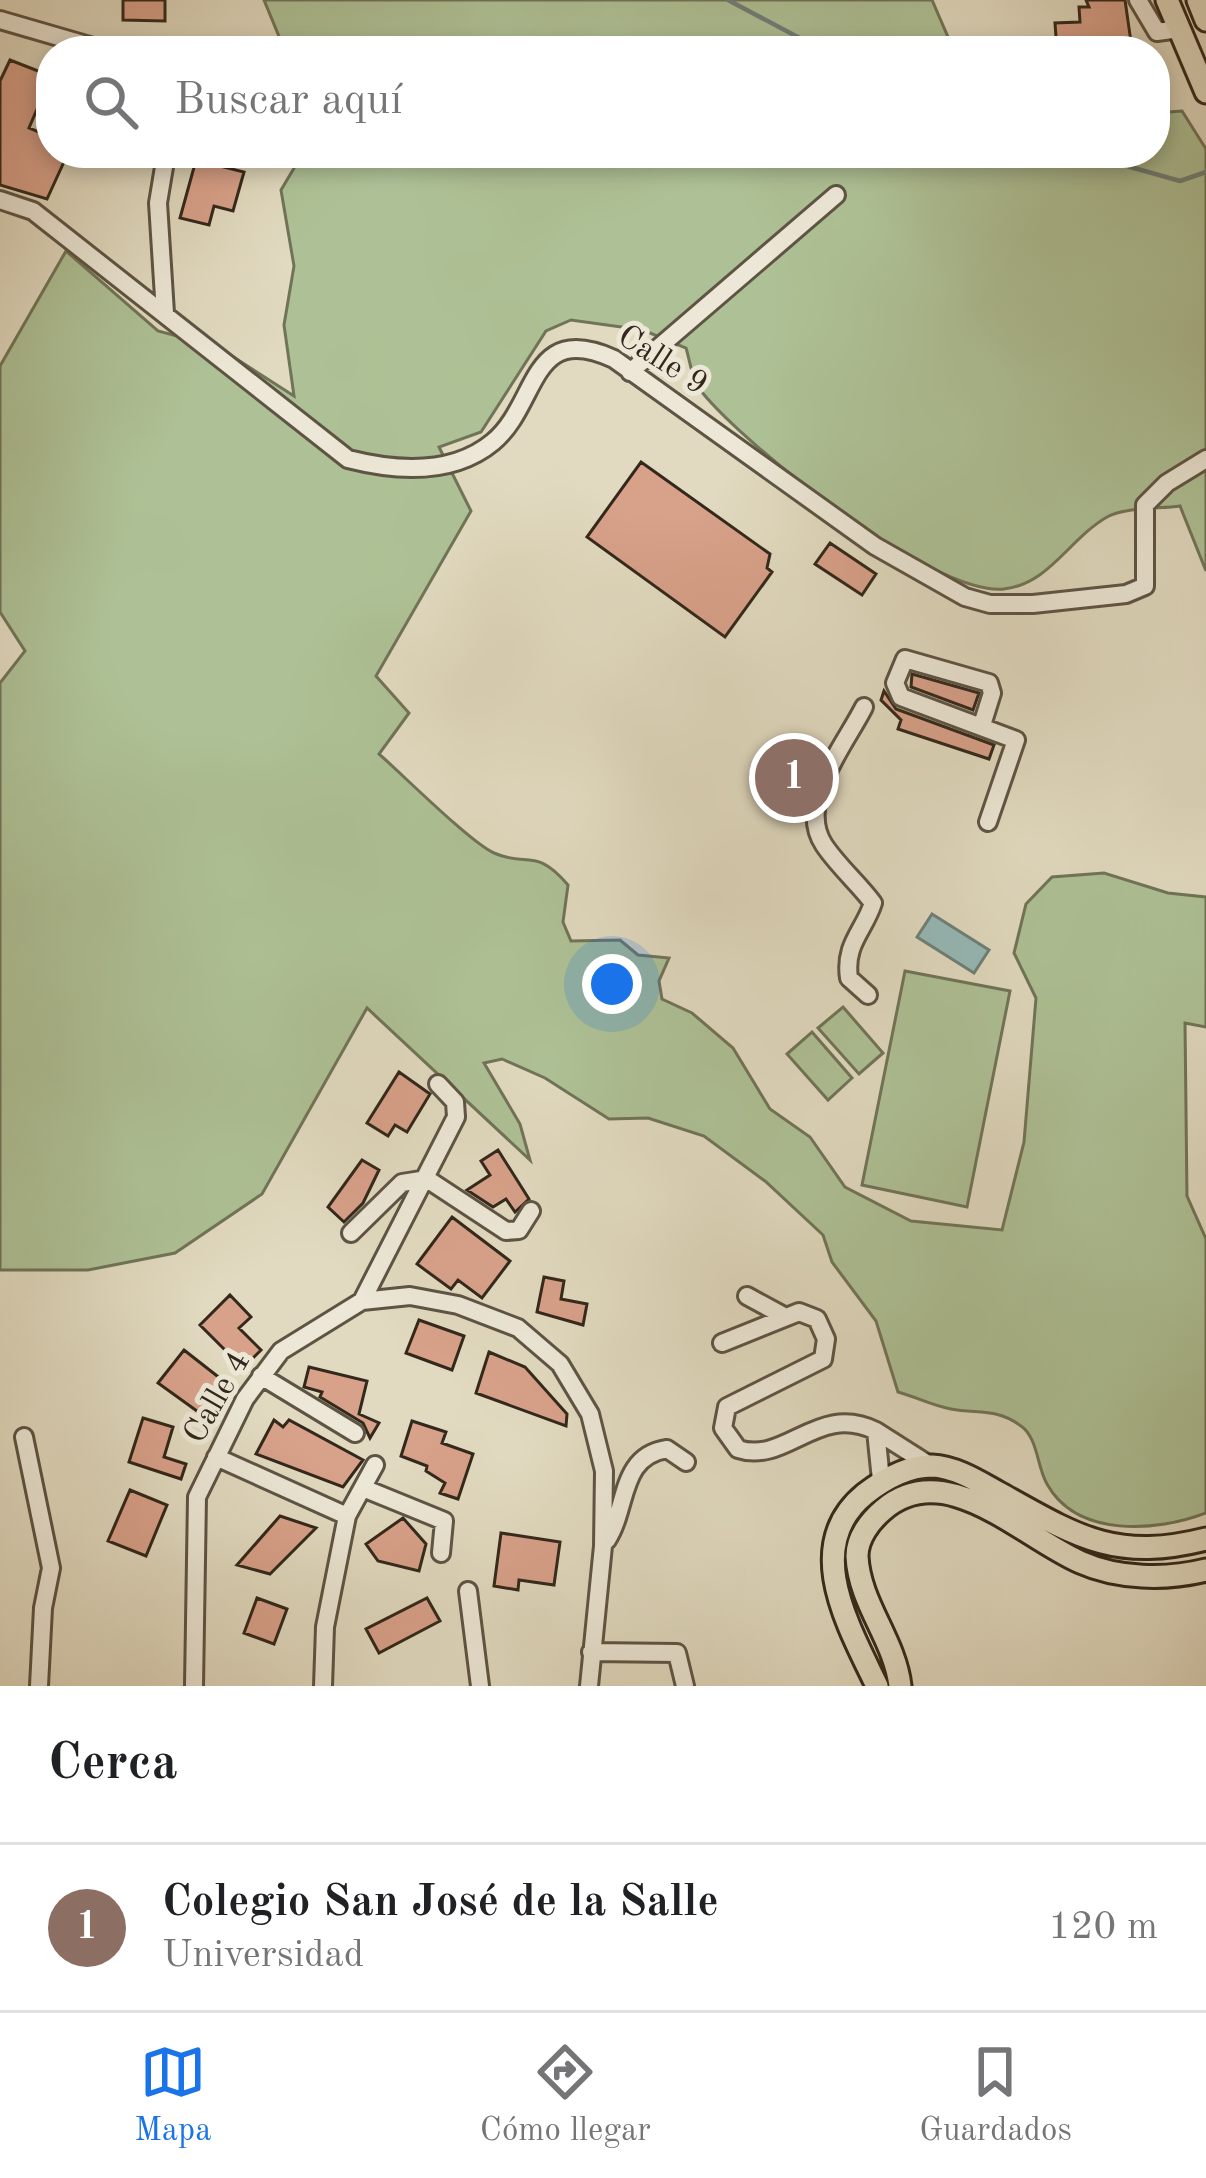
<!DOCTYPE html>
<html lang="es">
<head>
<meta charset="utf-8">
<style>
  :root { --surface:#fff; --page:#f2f2f2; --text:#202124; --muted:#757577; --line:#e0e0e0; --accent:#1a73e8 }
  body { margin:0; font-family:"Old Standard TT",serif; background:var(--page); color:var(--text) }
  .you { position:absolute; left:612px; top:984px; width:42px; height:42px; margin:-30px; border:9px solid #fff; border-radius:50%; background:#1a73e8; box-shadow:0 0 0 18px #1a73e833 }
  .badge { display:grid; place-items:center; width:78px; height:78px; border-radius:50%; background:var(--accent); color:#fff; font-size:39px; font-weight:700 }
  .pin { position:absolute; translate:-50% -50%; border:6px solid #fff; box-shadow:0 3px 12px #0006 }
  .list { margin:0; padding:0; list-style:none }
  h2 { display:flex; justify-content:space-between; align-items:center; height:156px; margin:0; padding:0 48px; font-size:51px }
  h2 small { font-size:39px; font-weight:400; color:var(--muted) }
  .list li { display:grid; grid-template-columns:78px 1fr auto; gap:36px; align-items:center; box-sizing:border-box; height:168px; padding:0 48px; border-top:3px solid var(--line) }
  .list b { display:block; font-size:45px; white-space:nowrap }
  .list p { margin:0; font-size:39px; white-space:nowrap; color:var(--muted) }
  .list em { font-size:39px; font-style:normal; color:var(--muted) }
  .icon { flex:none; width:66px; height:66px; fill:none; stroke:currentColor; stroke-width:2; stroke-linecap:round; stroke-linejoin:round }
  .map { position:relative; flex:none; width:1206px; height:1686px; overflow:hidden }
  .search { position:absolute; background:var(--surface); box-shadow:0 6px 18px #0003; left:36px; right:36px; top:36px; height:132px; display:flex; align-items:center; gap:30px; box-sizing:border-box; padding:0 42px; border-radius:48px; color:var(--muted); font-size:45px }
  .sheet { height:324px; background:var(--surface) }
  nav { display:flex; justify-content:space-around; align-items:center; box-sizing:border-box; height:168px; border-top:3px solid var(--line); background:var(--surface); font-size:33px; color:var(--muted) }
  nav a { display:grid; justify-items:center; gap:6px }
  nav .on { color:var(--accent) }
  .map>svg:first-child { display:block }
  .green { fill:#aec196; stroke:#707458; stroke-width:3 }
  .water { fill:#95bab8; stroke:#6e8079; stroke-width:3 }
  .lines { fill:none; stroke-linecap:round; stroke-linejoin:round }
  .stream { stroke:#6e8079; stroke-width:4.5 }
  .building { fill:#d8a18a; stroke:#33281b; stroke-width:3 }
  .minor-casing { stroke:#5e5444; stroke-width:22 }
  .major-casing { stroke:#33281b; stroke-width:27 }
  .minor { stroke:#ece7d6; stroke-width:16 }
  .major { stroke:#e1dac0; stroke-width:21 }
  .labels { text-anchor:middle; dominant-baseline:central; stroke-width:10; stroke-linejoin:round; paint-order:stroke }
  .street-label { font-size:33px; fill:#33281b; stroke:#ece7d6 }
</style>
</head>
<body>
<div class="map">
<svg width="1206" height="1686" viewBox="0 0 1206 1686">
  <rect width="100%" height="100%" fill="#e1dac0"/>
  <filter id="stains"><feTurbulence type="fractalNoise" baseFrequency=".00167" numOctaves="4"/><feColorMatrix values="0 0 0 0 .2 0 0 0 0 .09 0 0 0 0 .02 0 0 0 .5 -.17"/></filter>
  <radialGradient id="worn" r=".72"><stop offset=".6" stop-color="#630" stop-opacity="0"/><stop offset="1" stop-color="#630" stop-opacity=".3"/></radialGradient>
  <path class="green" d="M264,0H932L954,51H285Z
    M1182,111L1206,149V571L1180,506C1158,509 1125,507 1107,517C1069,539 1049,584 1004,589C933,596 746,447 701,391C692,380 690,361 686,348L643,330L571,320L546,331L481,432L439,447L471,511L376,676L409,713L379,754C402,774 471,843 494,853C527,868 535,846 568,885L563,922L571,941L620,940L638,955L669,958L659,981L662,999L692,1013L733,1048L770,1109L810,1137L845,1187L911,1221L1002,1230L1024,1142L1036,998L1014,953L1026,904L1052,877L1104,873L1168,893L1206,897V1027L1185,1023L1187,1196L1206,1239V1513C1157,1532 1077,1538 1047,1484C1037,1467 1038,1438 1021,1426C997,1408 979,1414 951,1409C934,1406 916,1397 898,1392L876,1321L832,1262L823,1235L765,1181L704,1136L648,1118L609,1119L545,1078L502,1059L484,1063L520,1124L530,1160L367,1008L262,1194L175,1253L88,1270H0V683L25,651L0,612V366L66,251L158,331L218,347L294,396L284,325L294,266L281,190L303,153H1155V113Z
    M905,971L1010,991L967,1207L862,1185Z
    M843,1007L883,1053L859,1074L818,1028Z
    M812,1032L852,1078L828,1100L787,1054Z"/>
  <path class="water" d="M932,914L989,950L974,973L917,937Z"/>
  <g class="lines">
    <path class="stream" d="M728,0L824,51
      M1081,153L1180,181L1206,172"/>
  </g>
  <path class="building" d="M123,0H165V21L123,20Z
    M1086,0H1125L1131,42L1116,43V51H1057L1055,23L1080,22L1079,7H1089Z
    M10,60L51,76V96L44,93L29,128L51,137V153H68L47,199L0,185V81Z
    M196,160L244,172L233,211L214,206L209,225L180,218Z
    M641,462L770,554L767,568L772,572L725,637L587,537Z
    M830,543L876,574L862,595L815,564Z
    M912,674L979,693L973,710L911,687Z
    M884,691L896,709L994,745L989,759L898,729L901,720L881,700Z
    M399,1072L430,1094L407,1132L395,1125L388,1136L367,1123Z
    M498,1150L529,1199L515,1212L506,1199L493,1207L467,1190L490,1175L481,1161Z
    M362,1160L379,1170L363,1203L344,1222L328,1207Z
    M452,1217L510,1261L482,1298L458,1280L451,1289L417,1264Z
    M544,1277L564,1281L561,1299L587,1304L583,1325L537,1312Z
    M230,1295L251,1317L239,1328L261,1350L243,1368L200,1325Z
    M419,1320L464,1336L452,1370L406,1353Z
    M184,1350L235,1390L208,1419L158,1383Z
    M489,1352L525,1367L567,1414L566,1426L476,1393Z
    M309,1367L367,1381L359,1414L379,1423L370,1438L363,1423L320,1397L322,1392L304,1387Z
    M143,1418L173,1427L164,1457L186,1464L181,1479L129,1462Z
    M274,1420L283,1427L289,1420L363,1460L343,1487L256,1454Z
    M412,1421L446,1432L442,1443L473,1454L458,1499L440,1493L445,1483L426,1471L427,1466L401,1456Z
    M130,1490L167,1505L146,1556L108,1541Z
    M280,1516L316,1528L270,1574L237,1565Z
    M403,1518L426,1544L419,1571L378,1561L366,1544Z
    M501,1533L560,1542L554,1585L519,1580L518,1590L494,1586Z
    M257,1598L287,1609L274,1644L244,1633Z
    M427,1598L440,1621L379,1653L366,1629Z"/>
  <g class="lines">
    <defs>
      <path id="minor" d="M1138,0L1157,32L1179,29
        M0,20L107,51
        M0,200L33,211L348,459C395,471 452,476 493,442C539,404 529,320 614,359L875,546L965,597L990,604H1033L1126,594L1145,586V505L1167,483L1206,459
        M165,313L158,203L166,155
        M630,372L836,195
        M864,707C845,745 796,803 824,845C838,866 858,883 873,903C864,931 844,944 849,978L868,995
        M982,725L992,693L989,683L905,659L895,683L901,697L1016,740L988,822
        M351,1233L402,1183L427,1179L506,1231L519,1230L531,1211
        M747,1296L782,1315
        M362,1301L456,1117L455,1102L438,1084
        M722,1343L799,1312L817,1319L826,1339L823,1359L727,1407L723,1428L738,1449C786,1465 818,1402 876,1431
        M261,1376L355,1433
        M24,1437L51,1568L43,1608L39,1686
        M216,1457L347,1516
        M881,1480L876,1431L931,1466
        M363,1488L444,1521L441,1553
        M607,1540C628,1508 619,1456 667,1449L686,1462
        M468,1591L480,1686
        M591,1652L677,1653L685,1686
        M194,1686L197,1497L245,1399L281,1351L362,1301L410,1296L458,1305L518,1328L560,1364L590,1414L604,1471L603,1546L589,1686
        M323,1686L325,1627L347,1516L375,1465"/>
      <path id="major" d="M1167,0L1206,92
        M1198,0L1206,20
        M877,1686C849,1627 801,1546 865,1494C883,1480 907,1466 932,1466C956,1467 979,1482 999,1493C1076,1536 1115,1562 1206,1539
        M900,1686C895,1640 859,1603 857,1556C857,1538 870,1521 883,1510C945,1456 1021,1536 1080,1562C1118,1579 1166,1580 1206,1570"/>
    </defs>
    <use href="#minor" class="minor-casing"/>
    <use href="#major" class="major-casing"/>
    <use href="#minor" class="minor"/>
    <use href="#major" class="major"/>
  </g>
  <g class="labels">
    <g class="street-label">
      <text transform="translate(662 361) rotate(33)">Calle 9</text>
      <text transform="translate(218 1398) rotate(-60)">Calle 4</text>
    </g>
  </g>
  <rect width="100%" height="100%" filter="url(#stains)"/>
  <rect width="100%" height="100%" fill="url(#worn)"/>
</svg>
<div class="you"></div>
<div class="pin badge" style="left:794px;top:778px;background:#8d6e63">1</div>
<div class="search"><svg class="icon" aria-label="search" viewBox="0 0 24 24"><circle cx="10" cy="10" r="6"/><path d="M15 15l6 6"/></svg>Buscar aquí</div>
</div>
<section class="sheet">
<h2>Cerca<small></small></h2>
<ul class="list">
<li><span class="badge" style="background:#8d6e63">1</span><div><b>Colegio San José de la Salle</b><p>Universidad</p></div><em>120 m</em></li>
</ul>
</section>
<nav>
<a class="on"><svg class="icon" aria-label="map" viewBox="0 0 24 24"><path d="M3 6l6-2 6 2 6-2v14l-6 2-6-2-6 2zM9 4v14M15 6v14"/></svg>Mapa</a>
<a><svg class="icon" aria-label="directions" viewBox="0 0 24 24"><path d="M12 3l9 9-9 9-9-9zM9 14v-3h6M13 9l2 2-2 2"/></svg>Cómo llegar</a>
<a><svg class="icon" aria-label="saved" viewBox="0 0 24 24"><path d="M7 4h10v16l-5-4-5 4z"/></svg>Guardados</a>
</nav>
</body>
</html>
